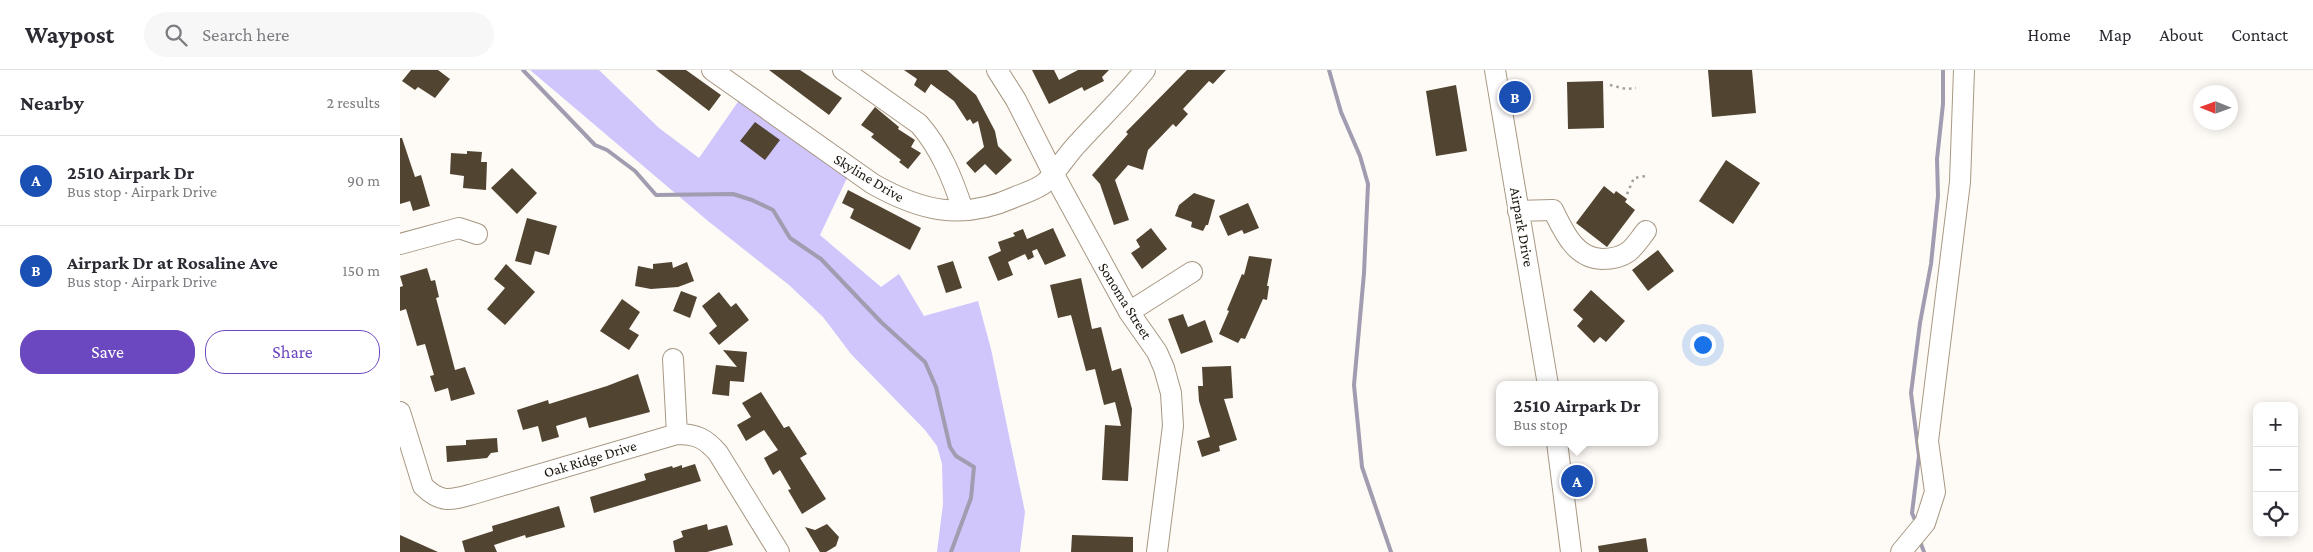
<!DOCTYPE html>
<html lang="en">
<head>
<meta charset="utf-8">
<style>
  :root { --surface:#fff; --page:#f7f7f7; --text:#2b2b33; --muted:#7c7c81; --line:#e1e1e2; --accent:#6c48c0 }
  body { margin:0; font-family:"Crimson Pro",serif; background:var(--page); color:var(--text) }
  .controls { position:absolute; right:15px; bottom:15px; display:grid; overflow:hidden; border-radius:10px; box-shadow:0 2px 12px #0003 }
  .controls button { width:45px; height:45px; display:grid; place-items:center; padding:0; border:0; border-bottom:1px solid var(--line); background:var(--surface); color:var(--text); font:25px sans-serif }
  .compass { position:absolute; left:1793px; top:15px; width:45px; height:45px; border-radius:50%; background:var(--surface); box-shadow:0 2px 12px #0003; rotate:271deg }
  .you { position:absolute; left:1302px; top:274px; width:18px; height:18px; margin:-12px; border:4px solid #fff; border-radius:50%; background:#1a73e8; box-shadow:0 0 0 8px #1a73e833 }
  .badge { display:grid; place-items:center; width:32px; height:32px; border-radius:50%; background:var(--accent); color:#fff; font-size:16px; font-weight:700 }
  .pin { position:absolute; translate:-50% -50%; border:2px solid #fff; box-shadow:0 1px 5px #0006 }
  .popup { position:absolute; left:1096px; top:311px; width:162px; height:65px; box-sizing:border-box; display:grid; place-content:center; border-radius:10px; background:var(--surface); filter:drop-shadow(0 1px 4px #0005); font-size:16px; white-space:nowrap; color:var(--muted) }
  .popup b { font-size:19px; color:var(--text) }
  .popup::after { content:''; position:absolute; left:50%; top:100%; margin-left:-10px; border:10px solid transparent; border-top-color:var(--surface) }
  .list { margin:0; padding:0; list-style:none }
  h2 { display:flex; justify-content:space-between; align-items:center; height:65px; margin:0; padding:0 20px; font-size:21px }
  h2 small { font-size:16px; font-weight:400; color:var(--muted) }
  .list li { display:grid; grid-template-columns:32px 1fr auto; gap:15px; align-items:center; box-sizing:border-box; height:90px; padding:0 20px; border-top:1px solid var(--line) }
  .list b { display:block; font-size:19px; white-space:nowrap }
  .list p { margin:0; font-size:16px; white-space:nowrap; color:var(--muted) }
  .list em { font-size:16px; font-style:normal; color:var(--muted) }
  .actions { display:flex; gap:10px; padding:15px 20px }
  .actions a { flex:1; padding:11px 0; border:1px solid var(--accent); border-radius:20px; text-align:center; font-size:18px; color:var(--accent) }
  .actions .main { background:var(--accent); color:#fff }
  .icon { flex:none; width:28px; height:28px; fill:none; stroke:currentColor; stroke-width:2; stroke-linecap:round; stroke-linejoin:round }
  .map { position:relative; flex:none; width:1913px; height:482px; overflow:hidden }
  header { display:flex; align-items:center; gap:30px; box-sizing:border-box; height:70px; padding:0 25px; background:var(--surface); border-bottom:1px solid var(--line) }
  header strong { font-size:24px }
  nav { display:flex; gap:28px; margin-inline-start:auto; font-size:18px }
  .search { width:350px; height:45px; background:var(--page); display:flex; align-items:center; gap:12px; box-sizing:border-box; padding:0 18px; border-radius:28px; color:var(--muted); font-size:19px }
  main { display:flex }
  aside { flex:1; background:var(--surface) }
  .map>svg:first-child { display:block }
  .green { fill:#d0c6fc }
  .lines { fill:none; stroke-linecap:round; stroke-linejoin:round }
  .stream { stroke:#a19caf; stroke-width:4 }
  .building { fill:#514431 }
  .minor-casing { stroke:#a79883; stroke-width:22 }
  .path { stroke:#a39e99; stroke-width:2.5; stroke-dasharray:2.5 4; stroke-linecap:butt }
  .minor { stroke:#fff; stroke-width:20 }
  .labels { text-anchor:middle; dominant-baseline:central; stroke-width:5; stroke-linejoin:round; paint-order:stroke }
  .street-label { font-size:15px; fill:#1b150d; stroke:#fff }
</style>
</head>
<body>
<header>
<strong>Waypost</strong>
<div class="search"><svg class="icon" aria-label="search" viewBox="0 0 24 24"><circle cx="10" cy="10" r="6"/><path d="M15 15l6 6"/></svg>Search here</div>
<nav><a>Home</a><a>Map</a><a>About</a><a>Contact</a></nav>
</header>
<main>
<aside>
<h2>Nearby<small>2 results</small></h2>
<ul class="list">
<li><span class="badge" style="background:#1a4fb4">A</span><div><b>2510 Airpark Dr</b><p>Bus stop · Airpark Drive</p></div><em>90 m</em></li>
<li><span class="badge" style="background:#1a4fb4">B</span><div><b>Airpark Dr at Rosaline Ave</b><p>Bus stop · Airpark Drive</p></div><em>150 m</em></li>
</ul>
<div class="actions"><a class="main">Save</a><a>Share</a></div>
</aside>
<div class="map">
<svg width="1913" height="482" viewBox="0 0 1913 482">
  <rect width="100%" height="100%" fill="#fefaf6"/>
  <path class="green" d="M130,0H199L259,58L299,88L340,29L448,106L420,165L481,217L499,204L524,246L578,231L591,279L625,442L620,482H537L543,434L542,394L537,376L525,360L451,284L423,247L389,215L308,151Z"/>
  <g class="lines">
    <path class="stream" d="M123,0L195,75L207,80L235,101L256,125L333,124L352,130L373,140L390,168L421,189L481,252L525,292L536,317L550,377L556,386L574,397L571,428L551,482
      M929,0L941,42L960,86L968,114L964,203L954,315L962,397L991,482
      M1515,450L1512,443L1519,386L1511,323L1520,253L1531,194L1538,126L1537,89L1543,34V0
      M1521,474L1524,482"/>
  </g>
  <path class="building" d="M11,0H38L50,9L35,28L18,17L15,20L2,11Z
    M256,0H286L321,25L309,41Z
    M369,0H400L442,28L429,45Z
    M504,0H547L576,25L595,61L598,76L612,90L596,105L585,94L575,103L566,93L584,77L578,51L573,54L570,49L567,51L554,31L531,14L525,23L514,15L517,9Z
    M632,0H654L659,10L678,0H709L702,7L704,11L684,21L682,17L649,34Z
    M787,0H826L813,14L809,11L783,39L788,44L776,57L773,54L748,80L743,100L728,95L715,110L729,150L714,155L700,114L692,105L728,64L726,62Z
    M1308,0H1352L1356,43L1312,47Z
    M1203,11L1204,58L1168,59L1167,12Z
    M1056,15L1067,81L1036,86L1026,21Z
    M475,37L499,57L498,59L515,70L511,77L521,83L508,99L499,92L501,90L471,67L474,64L461,55Z
    M355,52L380,70L365,90L340,71Z
    M0,68H2L15,107L21,105L30,136L13,141L10,131L0,134Z
    M67,81L82,82L81,92H87L86,120L63,118L64,106L50,104L51,83L67,84Z
    M1326,90L1360,113L1333,154L1299,131Z
    M112,98L137,123L117,144L91,118Z
    M1204,116L1214,124L1216,121L1227,129L1225,132L1235,140L1207,177L1176,153Z
    M448,120L521,158L510,180L450,148L454,139L442,133Z
    M794,123L815,130L808,155H806L803,161L791,157L792,152L775,146L779,135Z
    M848,133L859,158L844,164L842,160L828,166L819,146Z
    M127,148L157,156L149,185L135,181L131,195L115,191Z
    M653,158L666,186L645,195L637,179L632,181L634,187L628,190L625,184L608,192L613,205L598,211L588,187L601,181L598,172L615,166L613,163L623,159L627,169Z
    M751,158L767,179L742,199L731,183L740,177L736,170Z
    M1258,180L1274,201L1248,221L1232,200Z
    M849,186L872,189L867,216H869L867,230L863,229L845,269L841,268L838,273L819,264L829,241L827,240L842,204L844,205Z
    M553,191L562,218L546,223L537,196Z
    M272,192L273,198L287,192L294,211L278,217L251,219L235,216L238,196L253,199V194Z
    M106,194L135,222L105,255L87,239L105,218L94,209Z
    M27,198L31,211L35,210L39,227L36,228L55,300L65,297L75,324L51,331L48,318L35,322L30,306L34,305L25,274L17,276L6,239L0,241V217L3,216L0,206Z
    M681,208L692,259L701,257L712,301L721,298L732,339L728,411L702,410L705,355L721,356L715,332L704,335L695,299L686,301L671,245L658,248L650,215Z
    M1191,220L1225,251L1206,272L1200,267L1194,273L1177,256L1183,249L1173,240Z
    M281,221L297,227L290,248L273,241Z
    M319,222L331,237L336,233L349,250L319,275L309,263L317,256L302,236Z
    M222,229L240,242L229,259L239,265L229,280L200,261Z
    M783,244L788,257L805,250L813,272L781,284L768,249Z
    M323,280L347,282L344,312L330,311L329,326L312,324L316,295L337,297Z
    M831,296L833,328L824,329L837,370L819,376L820,381L802,387L797,371L810,367L799,331L798,316H803L802,297Z
    M238,304L250,342L189,358L186,347L156,356L159,367L142,372L138,356L123,360L117,340L148,330L149,334L207,316Z
    M361,322L384,358L389,356L407,384L400,388L426,429L402,444L388,420L391,419L380,400L373,405L364,388L378,380L364,360L346,371L337,355L351,347L342,333Z
    M97,368L98,382L91,383L87,388L47,392L46,376L66,375V370Z
    M295,394L301,411L194,443L190,427L246,410L244,404L272,396L273,398L282,395V398Z
    M159,436L165,457L126,468L125,465L94,475L97,482H65L62,471L93,461L92,456Z
    M307,454L308,460L327,455L333,475L307,482H275L273,471L283,467L281,461Z
    M427,454L439,467L436,476L426,482H420L405,457L415,460Z
    M0,465L38,482H0Z
    M672,465L733,467V482H671Z
    M1246,468L1248,482H1199L1198,476Z"/>
  <g class="lines">
    <defs>
      <path id="minor" d="M312,0L473,114C521,141 562,151 615,127C625,123 638,119 646,112C658,100 668,83 680,71C702,47 725,25 745,0
        M443,0L519,54C541,79 553,110 563,140
        M597,0L616,30L653,103L729,242L757,282L764,298L771,323L773,356L757,482
        M1095,0L1148,315
        M1118,141L1153,140C1164,162 1175,188 1202,189C1211,189 1221,187 1228,182C1235,177 1240,168 1246,161
        M0,174L59,158L77,164
        M729,242L792,202
        M273,289L277,364
        M0,342L23,416C41,434 51,430 73,424L277,364C296,364 305,368 318,383L379,482
        M1157,372L1171,482
        M1501,482L1525,453L1535,422L1528,371L1560,112L1564,0"/>
    </defs>
    <use href="#minor" class="minor-casing"/>
    <path class="path" d="M1210,15L1226,19L1236,18
      M1227,124L1234,108L1246,106"/>
    <use href="#minor" class="minor"/>
  </g>
  <g class="labels">
    <g class="street-label">
      <text transform="translate(469 108) rotate(31)">Skyline Drive</text>
      <text transform="translate(1122 157) rotate(80)">Airpark Drive</text>
      <text transform="translate(725 231) rotate(58)">Sonoma Street</text>
      <text transform="translate(190 389) rotate(-17)">Oak Ridge Drive</text>
    </g>
  </g>
</svg>
<div class="controls">
<button>+</button>
<button>−</button>
<button><svg class="icon" aria-label="locate" viewBox="0 0 24 24"><circle cx="12" cy="12" r="6"/><path d="M12 2v4M12 18v4M2 12h4M18 12h4"/></svg></button>
</div>
<svg class="compass" viewBox="-18 -18 36 36"><path d="M0-13l5 13h-10z" fill="#e53935"/><path d="M0 13l5-13h-10z" fill="#7c7c81"/></svg>
<div class="you"></div>
<div class="pin badge" style="left:1177px;top:411px;background:#1a4fb4">A</div>
<div class="popup"><b>2510 Airpark Dr</b>Bus stop</div>
<div class="pin badge" style="left:1115px;top:27px;background:#1a4fb4">B</div>
</div>
</main>
</body>
</html>
